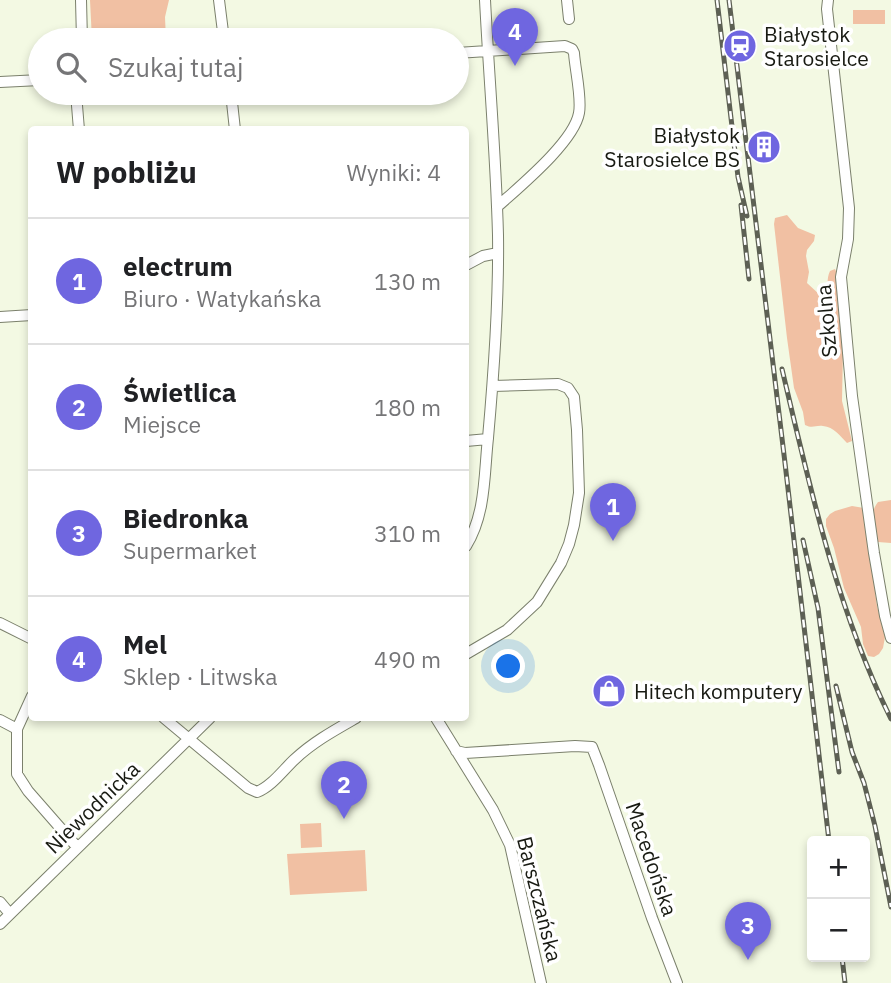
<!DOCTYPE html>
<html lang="pl">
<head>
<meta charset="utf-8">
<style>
  :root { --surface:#fff; --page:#f6f6f6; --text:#202124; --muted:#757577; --line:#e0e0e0; --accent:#6f66e0 }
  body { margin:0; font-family:"IBM Plex Sans",sans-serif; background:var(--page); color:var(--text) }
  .controls { position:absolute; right:21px; bottom:21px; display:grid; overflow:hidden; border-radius:7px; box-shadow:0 4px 10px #0003 }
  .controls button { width:63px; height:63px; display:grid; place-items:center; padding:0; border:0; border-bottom:2px solid var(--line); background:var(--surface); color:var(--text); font:35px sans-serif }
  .you { position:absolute; left:509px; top:667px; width:24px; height:24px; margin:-18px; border:5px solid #fff; border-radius:50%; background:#1a73e8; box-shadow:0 0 0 10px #1a73e833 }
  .badge { display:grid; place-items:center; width:46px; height:46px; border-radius:50%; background:var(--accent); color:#fff; font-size:23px; font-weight:700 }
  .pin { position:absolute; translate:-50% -58px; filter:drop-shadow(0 2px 4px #0008) }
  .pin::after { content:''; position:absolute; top:37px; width:24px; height:21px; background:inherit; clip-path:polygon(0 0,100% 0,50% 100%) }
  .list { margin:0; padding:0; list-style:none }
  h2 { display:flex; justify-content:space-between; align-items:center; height:91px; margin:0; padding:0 28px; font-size:30px }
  h2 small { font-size:23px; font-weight:400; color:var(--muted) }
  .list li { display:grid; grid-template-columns:46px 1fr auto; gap:21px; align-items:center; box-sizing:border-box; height:126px; padding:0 28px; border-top:2px solid var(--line) }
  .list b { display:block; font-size:26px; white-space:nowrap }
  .list p { margin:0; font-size:23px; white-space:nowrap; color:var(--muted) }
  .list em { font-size:23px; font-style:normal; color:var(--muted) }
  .icon { flex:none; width:38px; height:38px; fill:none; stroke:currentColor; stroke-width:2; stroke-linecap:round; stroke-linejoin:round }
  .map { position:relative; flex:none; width:891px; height:983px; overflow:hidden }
  .search { position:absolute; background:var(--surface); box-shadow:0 4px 10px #0003; left:28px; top:28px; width:441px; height:77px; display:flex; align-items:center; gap:18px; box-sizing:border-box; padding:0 24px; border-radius:38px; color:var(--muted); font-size:26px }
  .panel { position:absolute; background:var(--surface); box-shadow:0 4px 10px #0003; left:28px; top:126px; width:441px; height:595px; border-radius:7px }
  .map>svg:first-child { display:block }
  .green { fill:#f1c0a3 }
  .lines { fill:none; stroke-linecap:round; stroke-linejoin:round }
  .minor-casing { stroke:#7b806c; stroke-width:12 }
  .minor { stroke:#fff; stroke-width:10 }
  .rail-casing { stroke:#5d6054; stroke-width:5 }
  .rail { stroke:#fff; stroke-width:2.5; stroke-dasharray:8; stroke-linecap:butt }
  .labels { text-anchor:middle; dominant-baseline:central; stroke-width:7; stroke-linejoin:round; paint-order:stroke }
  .poi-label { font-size:21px; fill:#181a12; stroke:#fff; text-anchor:start }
  .street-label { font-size:21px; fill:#181a12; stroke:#fff }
</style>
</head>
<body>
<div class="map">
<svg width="891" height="983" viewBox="0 0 891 983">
  <rect width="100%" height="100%" fill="#f3f9e3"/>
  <path class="green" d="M90,0H169L165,17L166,40H92Z
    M853,10H885V24H853Z
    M787,215L798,228L815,235L814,241L807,250L806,256L809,272L807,283L820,295H825C829,287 826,279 830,271L835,269L839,279L843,350L842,401L852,441L847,443C840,436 834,427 823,426C815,425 813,429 805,425L803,412L794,388L787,338L774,224L775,218Z
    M891,500V543L878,542C874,528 868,515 878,502Z
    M852,506L864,508L877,606L885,637L883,648L879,654L874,657L868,656L863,644L861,627L844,588L834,548L826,526V519L830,514L835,511Z
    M321,823L322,847L301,848L300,824Z
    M365,850L367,891L290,895L287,854Z"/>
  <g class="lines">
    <defs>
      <path id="minor" d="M81,0L82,40
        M219,0L224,40
        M567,0L569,19
        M828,0L827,9L849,208L848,239L841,277L852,396L874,553L885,616L891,638
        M457,53L565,46L572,49L574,53C575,69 582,98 579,113C574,142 519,187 497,207
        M0,82L40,80
        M76,93L79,130
        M231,93L235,130
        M466,265L483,256L498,253
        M0,317L32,315
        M466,441L488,439
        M466,546C486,514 484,474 488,438C494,371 499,302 498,235C496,157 489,78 485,0
        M0,623L32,639
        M466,654L507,630L537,602L561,563L569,544L574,525L579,493L577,430L574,397L568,388L558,384L493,386
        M32,696L17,729V774L28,791L77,847
        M164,718L248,788L257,792C272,786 283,770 295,759C313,742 335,730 356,718
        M436,718L493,810L510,845L541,983
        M0,720L17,729
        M456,751L465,753L575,746L592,747L599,765L652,918L677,983
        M0,902L10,914
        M0,924L210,718"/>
    </defs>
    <use href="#minor" class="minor-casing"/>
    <use href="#minor" class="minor"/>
    <defs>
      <path id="rail" d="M717,0L738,177L747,216
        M729,0L785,463L829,841
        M741,205L749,279
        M782,369C810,488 837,610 891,719
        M803,540L818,608L839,772
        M836,686L852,752L864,783L875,826L891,907
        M842,957L845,983"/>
    </defs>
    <use href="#rail" class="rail-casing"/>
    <use href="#rail" class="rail"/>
  </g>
  <defs>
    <symbol id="station-disc" viewBox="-11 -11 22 22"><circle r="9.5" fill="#6f66e0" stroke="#fff"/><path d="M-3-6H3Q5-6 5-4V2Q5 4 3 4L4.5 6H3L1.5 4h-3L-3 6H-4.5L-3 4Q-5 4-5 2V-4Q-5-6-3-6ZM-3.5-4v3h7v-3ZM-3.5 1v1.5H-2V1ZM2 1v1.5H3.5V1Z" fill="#fff"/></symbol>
    <symbol id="building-disc" viewBox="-11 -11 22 22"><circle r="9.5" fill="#6f66e0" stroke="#fff"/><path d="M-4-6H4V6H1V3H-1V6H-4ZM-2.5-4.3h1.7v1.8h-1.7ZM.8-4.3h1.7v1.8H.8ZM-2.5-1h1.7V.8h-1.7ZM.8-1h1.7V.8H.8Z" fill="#fff"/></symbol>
    <symbol id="shop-disc" viewBox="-11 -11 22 22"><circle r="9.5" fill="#6f66e0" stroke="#fff"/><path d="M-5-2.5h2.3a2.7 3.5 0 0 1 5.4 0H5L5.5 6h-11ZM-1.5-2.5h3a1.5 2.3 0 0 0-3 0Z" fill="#fff"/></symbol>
  </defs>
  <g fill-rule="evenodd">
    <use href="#station-disc" x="721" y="27" width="38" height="38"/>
    <use href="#building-disc" x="745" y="128" width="38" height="38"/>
    <use href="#shop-disc" x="590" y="672" width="38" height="38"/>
  </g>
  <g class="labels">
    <g class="poi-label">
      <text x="764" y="34">Białystok<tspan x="764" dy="24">Starosielce</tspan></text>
      <text x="740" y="135" text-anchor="end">Białystok<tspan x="740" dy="24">Starosielce BS</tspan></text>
      <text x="634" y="691">Hitech komputery</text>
    </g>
    <g class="street-label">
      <text transform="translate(826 321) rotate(-95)">Szkolna</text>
      <text transform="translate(92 807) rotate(-44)">Niewodnicka</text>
      <text transform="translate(652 859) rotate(71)">Macedońska</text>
      <text transform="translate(540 899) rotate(76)">Barszczańska</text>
    </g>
  </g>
</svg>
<div class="controls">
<button>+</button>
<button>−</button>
</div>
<div class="you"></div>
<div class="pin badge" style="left:613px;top:541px">1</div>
<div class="pin badge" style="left:344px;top:819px">2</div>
<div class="pin badge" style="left:748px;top:960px">3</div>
<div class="pin badge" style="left:515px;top:66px">4</div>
<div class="search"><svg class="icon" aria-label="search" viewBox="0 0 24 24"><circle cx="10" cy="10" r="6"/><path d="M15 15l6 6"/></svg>Szukaj tutaj</div>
<section class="panel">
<h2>W pobliżu<small>Wyniki: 4</small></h2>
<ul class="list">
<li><span class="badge">1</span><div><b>electrum</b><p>Biuro · Watykańska</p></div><em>130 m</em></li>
<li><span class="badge">2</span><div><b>Świetlica</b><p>Miejsce</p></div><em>180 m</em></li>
<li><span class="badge">3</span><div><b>Biedronka</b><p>Supermarket</p></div><em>310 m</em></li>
<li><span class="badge">4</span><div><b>Mel</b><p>Sklep · Litwska</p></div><em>490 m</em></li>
</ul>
</section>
</div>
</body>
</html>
